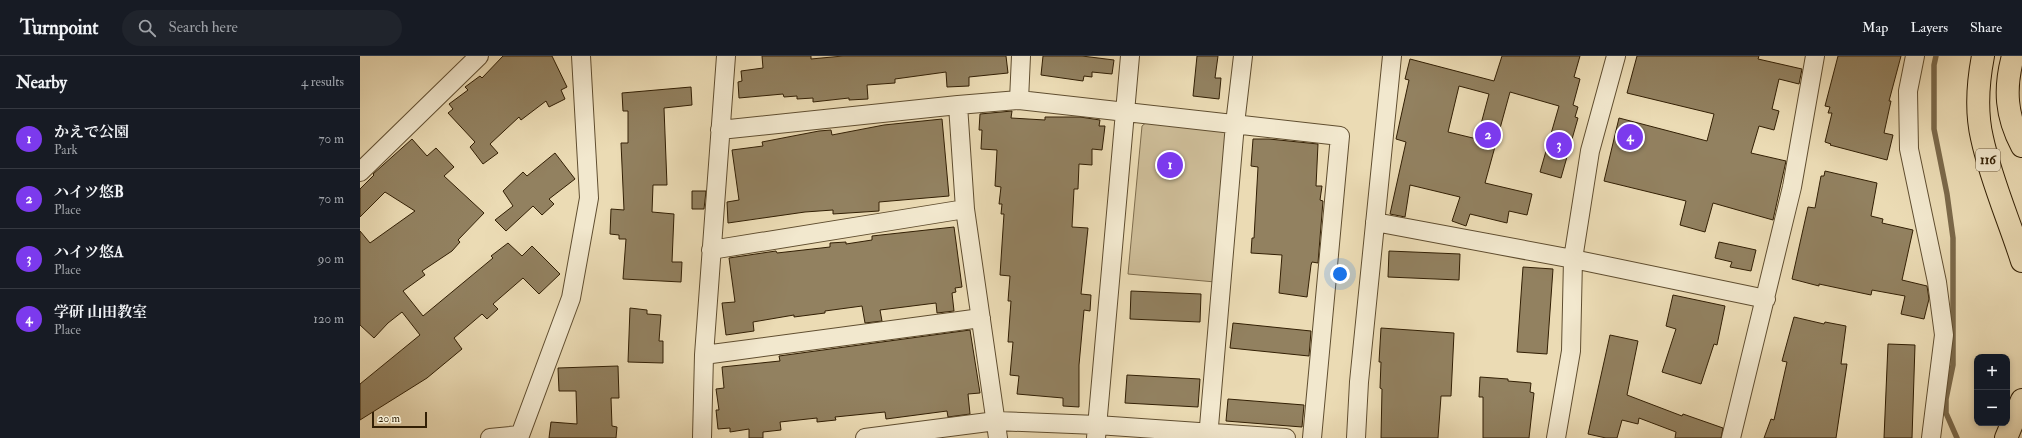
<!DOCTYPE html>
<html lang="en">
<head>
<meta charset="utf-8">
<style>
  :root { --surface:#171b24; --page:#20242c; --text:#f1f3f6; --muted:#9ea1a6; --line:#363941; --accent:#7c3aed }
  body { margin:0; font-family:"IM FELL Double Pica","Noto Serif JP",serif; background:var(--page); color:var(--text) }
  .controls { position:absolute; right:12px; bottom:12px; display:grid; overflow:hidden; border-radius:8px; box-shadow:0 2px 6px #0003 }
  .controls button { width:36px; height:36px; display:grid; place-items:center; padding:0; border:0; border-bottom:1px solid var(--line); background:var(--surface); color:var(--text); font:20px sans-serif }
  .scale { position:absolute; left:12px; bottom:10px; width:55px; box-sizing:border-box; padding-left:4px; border:2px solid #321f04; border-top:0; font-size:11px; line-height:14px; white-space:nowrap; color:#321f04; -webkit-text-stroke:3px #f2e8ce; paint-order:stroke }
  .you { position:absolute; left:980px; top:218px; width:14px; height:14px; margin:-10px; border:3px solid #fff; border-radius:50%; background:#1a73e8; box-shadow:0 0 0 6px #1a73e833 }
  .badge { display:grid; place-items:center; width:26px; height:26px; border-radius:50%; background:var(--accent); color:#fff; font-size:13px; font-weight:700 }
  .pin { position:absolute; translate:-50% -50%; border:2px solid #fff; box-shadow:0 1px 4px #0006 }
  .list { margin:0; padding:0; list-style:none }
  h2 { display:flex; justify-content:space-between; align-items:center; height:52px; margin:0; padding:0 16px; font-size:17px }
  h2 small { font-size:13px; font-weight:400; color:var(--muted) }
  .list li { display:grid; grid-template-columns:26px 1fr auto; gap:12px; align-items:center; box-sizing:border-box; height:60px; padding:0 16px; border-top:1px solid var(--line) }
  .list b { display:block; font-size:15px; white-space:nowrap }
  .list p { margin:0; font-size:13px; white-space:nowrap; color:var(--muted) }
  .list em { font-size:13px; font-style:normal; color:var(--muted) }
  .icon { flex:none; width:22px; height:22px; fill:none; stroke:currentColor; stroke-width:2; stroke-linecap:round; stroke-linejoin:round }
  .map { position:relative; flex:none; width:1662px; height:382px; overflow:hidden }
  header { display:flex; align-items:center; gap:24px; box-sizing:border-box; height:56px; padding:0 20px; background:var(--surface); border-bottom:1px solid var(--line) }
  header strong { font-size:19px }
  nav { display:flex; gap:22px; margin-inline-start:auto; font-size:14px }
  .search { width:280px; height:36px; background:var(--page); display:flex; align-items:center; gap:10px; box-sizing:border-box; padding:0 14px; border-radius:22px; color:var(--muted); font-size:15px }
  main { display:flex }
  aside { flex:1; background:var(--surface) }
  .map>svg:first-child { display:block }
  .green { fill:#ccbb96; stroke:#7f6d4d }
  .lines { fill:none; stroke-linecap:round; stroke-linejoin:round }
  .stream { stroke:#7b694a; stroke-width:5.5 }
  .building { fill:#928160; stroke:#321f04; fill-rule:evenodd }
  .minor-casing { stroke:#604e30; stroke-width:20 }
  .highway-casing { stroke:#321f04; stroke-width:24 }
  .minor { stroke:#f2e8ce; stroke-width:18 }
  .highway { stroke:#ebdbb4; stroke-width:22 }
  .labels { text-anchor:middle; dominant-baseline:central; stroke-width:3; stroke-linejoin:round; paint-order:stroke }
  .shield { fill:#f2e8ce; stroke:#6c5b41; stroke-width:1 }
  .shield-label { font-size:13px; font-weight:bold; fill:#321f04 }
</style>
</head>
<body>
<header>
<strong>Turnpoint</strong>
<div class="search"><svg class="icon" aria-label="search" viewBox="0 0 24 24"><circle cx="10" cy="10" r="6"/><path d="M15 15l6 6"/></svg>Search here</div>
<nav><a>Map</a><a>Layers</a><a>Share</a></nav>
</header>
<main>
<aside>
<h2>Nearby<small>4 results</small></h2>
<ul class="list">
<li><span class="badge">1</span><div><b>かえで公園</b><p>Park</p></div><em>70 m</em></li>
<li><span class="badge">2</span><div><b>ハイツ悠B</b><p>Place</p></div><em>70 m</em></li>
<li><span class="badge">3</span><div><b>ハイツ悠A</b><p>Place</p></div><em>90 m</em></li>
<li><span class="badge">4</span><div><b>学研 山田教室</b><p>Place</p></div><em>120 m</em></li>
</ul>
</aside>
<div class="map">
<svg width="1662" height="382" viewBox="0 0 1662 382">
  <rect width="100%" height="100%" fill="#ebdbb4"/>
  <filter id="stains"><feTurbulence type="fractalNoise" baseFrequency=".005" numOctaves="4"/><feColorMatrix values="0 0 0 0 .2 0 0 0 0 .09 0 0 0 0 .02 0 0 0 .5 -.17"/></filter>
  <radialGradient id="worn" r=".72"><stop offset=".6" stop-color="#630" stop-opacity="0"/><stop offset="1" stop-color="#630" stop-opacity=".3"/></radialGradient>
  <path class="green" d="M788,65L862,73L868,80L855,226L768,218L782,70Z"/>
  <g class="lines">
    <path class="stream" d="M1576,0L1574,9V73L1587,138L1593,182V309L1586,343V357L1597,382"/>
  </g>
  <path class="building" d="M143,0H192L207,31L201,34L205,43L189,51L186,45L161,64L159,61L130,88L138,97L123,108L110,91L115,86L88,57L93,53L89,48L108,34L105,31L120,20L122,22Z
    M402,0H451V3L483,0H646L648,17L609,21V30L587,31L586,16L535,23V27L507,29L508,43L489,44V42L453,46V42L437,43V40L424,41L423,38L379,42L378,26L382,25L381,15L403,12Z
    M683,0H722L754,4L752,18L732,16V21L724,20L723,25L681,19Z
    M837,0H858L855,22H861L859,43L833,40Z
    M1142,0H1220L1214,21L1220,23L1213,49L1218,51L1215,61L1218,62L1201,122L1180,116L1199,50L1150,36L1125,127L1172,138L1167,159L1149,155L1147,167L1110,158L1106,170L1092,165L1100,141L1050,129L1045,161L1030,158L1046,86L1036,83L1049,24L1045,23L1050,3L1134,25ZM1099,30L1129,38L1117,83L1088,76Z
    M1277,0H1399L1398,3L1442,13L1439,28L1419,23L1412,53L1419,55L1414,74L1399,70L1391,97L1426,105L1413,164L1353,147L1345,176L1320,169L1326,145L1244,125L1259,62L1347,85L1354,58L1267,37Z
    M1478,0H1541L1529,45H1531L1524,77L1533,79L1527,104L1470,89L1471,88L1465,86L1472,57H1468L1470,51L1465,50Z
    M331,31L332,49L304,52L307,129H293L292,156L314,158L312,206H322L321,226L263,223L266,183H259V179L250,178L251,153L264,154L261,87H268V55H263L262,37Z
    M652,55L651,62L685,64V61H720L740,64L739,70H745L742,94L732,93V109L719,108L718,133H714L712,171L728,172L721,238L731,239L730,255L724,254L719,309V351L703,350V342L657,338L659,320L650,319L653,286H648L651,245H648L650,220L640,219L644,158H641L642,148H639L641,131L635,130L637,94L621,93L622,74H619L620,58Z
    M582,63L589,140L519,146V155L473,158V154L445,156L368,167L367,146L379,144L372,94L403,90L402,86L459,75L471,74L472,79L524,69Z
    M52,83L67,100L76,92L94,111L84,120L124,157L98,184L100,186L92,195L62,215L65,219L43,235L63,260L133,202L131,200L148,187L162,200L172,190L200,218L179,238L163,222L133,248L138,253L127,263L122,258L94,282L102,293L67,322L0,364V328L60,279L42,256L28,267L14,282L0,269V175L10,187L55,155L25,136L0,161V133L14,119L13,118Z
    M893,83H909L958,88L956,130H962L960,144L963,145L958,207L952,206L951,209L947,241L919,237L922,199L891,197L892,182H894L898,111L891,110Z
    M195,97L215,123L189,143L194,148L182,159L173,150L146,175L135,164L153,150L143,135L163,116L167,120Z
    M1465,115L1517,127L1511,160L1523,163L1522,167L1553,174L1542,224L1567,230L1569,243L1564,263L1541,258L1545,240L1512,234L1511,239L1459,228V230L1432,223L1448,151L1455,152L1461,120H1464Z
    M332,135H346L344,153H332Z
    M594,171L602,231L595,232L596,236L592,237L594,255L577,257L576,247L520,254L522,265L505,267L502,250L465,255V257L434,261V259L393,266L394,275L366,279L362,247L375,246L369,202L416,195L417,197L470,191V187L486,186V188L512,184V180Z
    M1359,186L1396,194L1391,215L1370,211L1372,206L1355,202Z
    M1029,195L1100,198L1099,224L1028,221Z
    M1163,211L1193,213L1187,298L1157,296Z
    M771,235L841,238L840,266L770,263Z
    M1313,239L1365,250L1357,289L1354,288L1341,328L1302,316L1316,273L1306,270Z
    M270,252L287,254V258L301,259L299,285H303V307L268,306Z
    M1434,261L1464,268L1465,266L1486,270L1481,308H1487L1476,382H1404L1411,363L1414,364L1427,306L1422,305Z
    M873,267L951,275L949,300L870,292Z
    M1021,272L1094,277L1091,340H1081L1078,382H1021L1022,333L1020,332L1021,306H1019Z
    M610,274L620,337L608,338L610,358L588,361L587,355L526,363L525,356L475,361L476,364L457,366V362L420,366L421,374L403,376V382H389V373L370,376V372L358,373L356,354H359L356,333L364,332L362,311L420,305L419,300Z
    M1250,279L1278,285L1267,339L1322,360L1323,358L1363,372L1361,382H1315L1316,376L1279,362L1278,368L1262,364L1257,382H1246L1228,378Z
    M1528,288L1555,289L1552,382H1524Z
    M258,310L259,342H251L252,370L257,371L256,382H189L191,366L217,368L216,335H199L198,312Z
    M767,319L840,323L838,351L765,347Z
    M1120,321L1148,323V325L1171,327L1170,336L1174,337L1169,382H1123V341H1119Z
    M868,343L944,349L942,371L866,365Z"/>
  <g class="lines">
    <defs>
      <path id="minor" d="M1555,0L1548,35L1549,93L1577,226L1584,279L1571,382
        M659,44L661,0
        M598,49L605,153L638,382
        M360,74L598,49L659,44L980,80L952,382
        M0,116L119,0
        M1015,166L1213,203L1406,243
        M351,194L605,153
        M344,299L621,262
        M130,382L159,379
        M159,382L211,242L229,142L221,0
        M342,382L344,299L366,0
        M505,382L636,365L737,369L926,382
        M736,382L770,0
        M848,382L875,68L883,0
        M996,382L999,326L1032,0
        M1196,382L1211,295L1213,203L1230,95L1256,0
        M1371,382L1432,131L1455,0"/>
      <path id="highway" d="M1623,0C1618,26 1616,56 1622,82C1631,124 1649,164 1662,205
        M1653,0C1644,33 1646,60 1662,90
        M1646,382L1662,344"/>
    </defs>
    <use href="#minor" class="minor-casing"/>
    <use href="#highway" class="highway-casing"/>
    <use href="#minor" class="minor"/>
    <use href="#highway" class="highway"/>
  </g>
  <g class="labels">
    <rect class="shield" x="1616" y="93" width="24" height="22" rx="3"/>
    <g class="shield-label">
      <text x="1628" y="104">116</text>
    </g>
  </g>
  <rect width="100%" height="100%" filter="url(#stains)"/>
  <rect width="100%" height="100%" fill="url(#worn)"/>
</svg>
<div class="controls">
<button>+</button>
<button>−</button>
</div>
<div class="scale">20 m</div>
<div class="you"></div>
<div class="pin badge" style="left:810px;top:109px">1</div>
<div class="pin badge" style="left:1128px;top:79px">2</div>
<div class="pin badge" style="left:1199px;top:89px">3</div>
<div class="pin badge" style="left:1270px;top:81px">4</div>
</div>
</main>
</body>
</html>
